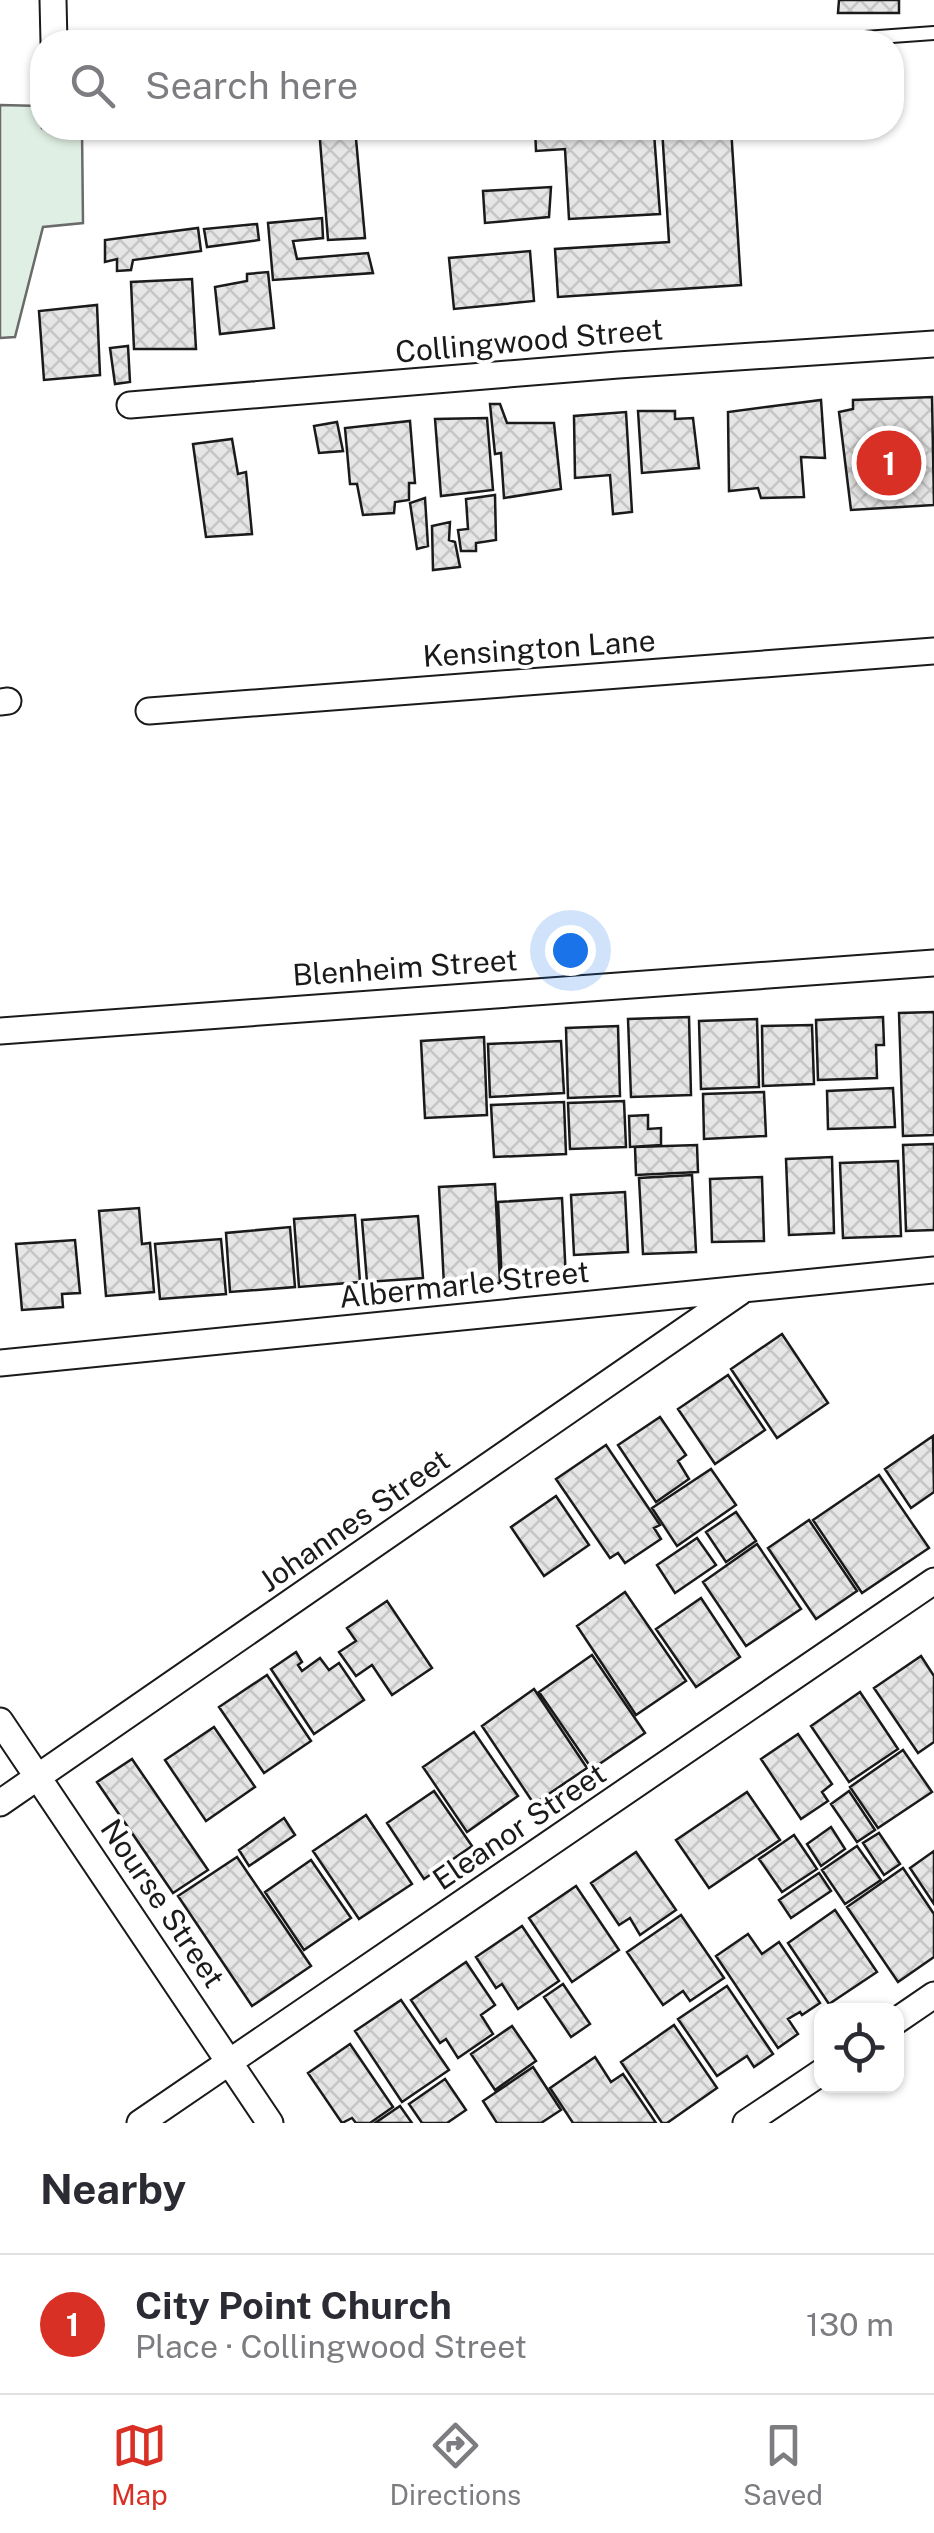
<!DOCTYPE html>
<html lang="en">
<head>
<meta charset="utf-8">
<style>
  :root { --surface:#fff; --page:#f7f7f7; --text:#2b2b33; --muted:#7c7c81; --line:#e1e1e2; --accent:#d93025 }
  body { margin:0; font-family:"Public Sans",sans-serif; background:var(--page); color:var(--text) }
  .controls { position:absolute; right:30px; bottom:30px; display:grid; overflow:hidden; border-radius:20px; box-shadow:0 2px 8px #0004 }
  .controls button { width:90px; height:90px; display:grid; place-items:center; padding:0; border:0; border-bottom:2px solid var(--line); background:var(--surface); color:var(--text); font:50px sans-serif }
  .you { position:absolute; left:570px; top:950px; width:35px; height:35px; margin:-25px; border:8px solid #fff; border-radius:50%; background:#1a73e8; box-shadow:0 0 0 15px #1a73e833 }
  .badge { display:grid; place-items:center; width:65px; height:65px; border-radius:50%; background:var(--accent); color:#fff; font-size:32px; font-weight:700 }
  .pin { position:absolute; translate:-50% -50%; border:5px solid #fff; box-shadow:0 2px 10px #0006 }
  .list { margin:0; padding:0; list-style:none }
  h2 { display:flex; justify-content:space-between; align-items:center; height:130px; margin:0; padding:0 40px; font-size:42px }
  h2 small { font-size:32px; font-weight:400; color:var(--muted) }
  .list li { display:grid; grid-template-columns:65px 1fr auto; gap:30px; align-items:center; box-sizing:border-box; height:140px; padding:0 40px; border-top:2px solid var(--line) }
  .list b { display:block; font-size:38px; white-space:nowrap }
  .list p { margin:0; font-size:32px; white-space:nowrap; color:var(--muted) }
  .list em { font-size:32px; font-style:normal; color:var(--muted) }
  .icon { flex:none; width:55px; height:55px; fill:none; stroke:currentColor; stroke-width:2; stroke-linecap:round; stroke-linejoin:round }
  .map { position:relative; flex:none; width:934px; height:2123px; overflow:hidden }
  .search { position:absolute; background:var(--surface); box-shadow:0 2px 8px #0004; left:30px; right:30px; top:30px; height:110px; display:flex; align-items:center; gap:25px; box-sizing:border-box; padding:0 35px; border-radius:40px; color:var(--muted); font-size:38px }
  .sheet { height:270px; background:var(--surface) }
  nav { display:flex; justify-content:space-around; align-items:center; box-sizing:border-box; height:140px; border-top:2px solid var(--line); background:var(--surface); font-size:28px; color:var(--muted) }
  nav a { display:grid; justify-items:center; gap:5px }
  nav .on { color:var(--accent) }
  .map>svg:first-child { display:block }
  .park { fill:#e0efe3; stroke:#6a6a6a; stroke-width:2.5 }
  .building { fill:url(#building-cross-hatch); stroke:#1a1a1a; stroke-width:2.5 }
  .lines { fill:none; stroke-linecap:round; stroke-linejoin:round }
  .service-casing { stroke:#1a1a1a; stroke-width:16 }
  .minor-casing { stroke:#1a1a1a; stroke-width:29 }
  .service { stroke:#fff; stroke-width:12 }
  .minor { stroke:#fff; stroke-width:25 }
  .labels { text-anchor:middle; dominant-baseline:central; stroke-width:8; stroke-linejoin:round; paint-order:stroke }
  .street-label { font-size:30px; fill:#1a1a1a; stroke:#fff }
</style>
</head>
<body>
<div class="map">
<svg width="934" height="2123" viewBox="0 0 934 2123">
  <defs>
    <pattern id="building-cross-hatch" width="8" height="8" patternUnits="userSpaceOnUse" patternTransform="scale(2.5)"><rect width="8" height="8" fill="#e6e6e6"/><path d="M0 0l8 8M0 8l8-8" fill="none" stroke="#c5c5c5"/></pattern>
  </defs>
  <rect width="100%" height="100%" fill="#fff"/>
  <path class="park" d="M0,105L42,106V128H82L83,223L43,227L15,337L0,338Z"/>
  <path class="building" d="M839,0H899V13H838Z
    M319,128H355L365,238L328,240Z
    M535,128H604L605,136L654,133L660,214L569,219L565,149L536,151Z
    M662,128H731L741,285L558,297L555,249L669,242Z
    M551,187L549,217L485,223L483,191Z
    M322,218L323,238L293,241L297,259L368,253L373,273L273,280L268,223Z
    M257,224L259,240L207,247L204,229Z
    M198,228L201,251L133,260L131,270L117,271V259L105,262V240Z
    M530,251L534,301L454,309L449,258Z
    M268,272L274,328L220,334L215,287L247,281V274Z
    M192,279L196,349H134L131,282Z
    M97,305L100,375L44,380L39,311Z
    M128,346L130,382L115,384L110,348Z
    M932,397L934,505L851,510L839,412L853,409V400Z
    M821,400L825,458L801,457L804,497L761,498L758,488L729,491L728,412Z
    M490,404H500L507,423H554L561,489L504,498L501,453L495,454Z
    M638,411H675V419L693,418L699,468L642,473Z
    M626,412L632,512L613,514L610,475L575,478L574,416Z
    M487,418L493,490L441,496L435,419Z
    M410,421L415,483H409V500L395,502L394,513L363,515L357,484H350L345,428Z
    M337,422L343,451L319,453L314,426Z
    M232,439L238,474L246,472L252,534L206,537L193,444Z
    M495,495L496,540L476,543V551H461L458,530L468,529L466,499Z
    M425,498L428,546L417,549L410,503Z
    M450,522L449,540L455,542L460,567L433,570L432,526Z
    M934,1012V1135L903,1136L899,1013Z
    M689,1017L691,1095L631,1097L628,1019Z
    M883,1017L884,1045H876L877,1078L818,1080L816,1020Z
    M757,1019L759,1087L701,1089L699,1021Z
    M812,1025L814,1084L763,1086L762,1026Z
    M618,1026L620,1096L568,1098L566,1028Z
    M484,1037L487,1115L425,1118L421,1041Z
    M561,1041L564,1093L490,1097L488,1044Z
    M893,1088L895,1127L828,1129L827,1091Z
    M764,1092L766,1136L704,1139L703,1094Z
    M624,1101L626,1147L570,1149L568,1103Z
    M564,1102L566,1154L494,1157L491,1105Z
    M648,1115V1129L661,1128V1145L630,1147L629,1116Z
    M934,1144V1230L906,1231L903,1145Z
    M697,1145L698,1172L636,1175L635,1147Z
    M832,1157L834,1233L789,1235L786,1159Z
    M898,1161L901,1236L843,1238L840,1163Z
    M692,1175L696,1252L643,1254L639,1178Z
    M762,1177L764,1241L712,1242L710,1179Z
    M495,1184L500,1283L444,1286L439,1187Z
    M625,1192L628,1252L574,1255L571,1195Z
    M562,1198L566,1280L502,1283L498,1202Z
    M139,1208L142,1244L150,1243L154,1292L106,1296L99,1211Z
    M355,1215L360,1282L299,1287L294,1219Z
    M418,1216L423,1278L367,1282L362,1220Z
    M290,1227L295,1287L230,1292L226,1233Z
    M221,1239L226,1294L160,1299L155,1244Z
    M75,1240L80,1293L62,1294L63,1307L22,1310L16,1244Z
    M782,1334L828,1403L777,1438L731,1369Z
    M728,1375L765,1430L715,1464L678,1409Z
    M660,1417L686,1455L678,1461L689,1479L656,1502L618,1445Z
    M933,1436L934,1492L911,1508L885,1469Z
    M606,1445L660,1525L654,1528L661,1539L625,1563L618,1553L610,1558L556,1479Z
    M711,1469L736,1505L677,1546L652,1508Z
    M879,1475L929,1548L862,1593L813,1520Z
    M556,1496L589,1545L544,1576L511,1527Z
    M736,1512L756,1541L726,1562L706,1532Z
    M809,1520L857,1591L816,1619L768,1548Z
    M697,1538L716,1565L675,1593L657,1565Z
    M757,1544L801,1609L746,1646L703,1582Z
    M625,1592L686,1681L636,1715L577,1626Z
    M701,1598L740,1657L696,1687L656,1629Z
    M387,1601L432,1668L392,1695L372,1665L356,1676L339,1652L356,1641L347,1628Z
    M296,1652L302,1662L298,1665L302,1671L320,1658L329,1670L339,1663L364,1700L314,1734L271,1669Z
    M592,1655L645,1733L592,1769L539,1692Z
    M921,1656L934,1676V1742L918,1753L874,1688Z
    M267,1675L311,1741L264,1773L219,1707Z
    M534,1689L587,1768L534,1804L482,1726Z
    M860,1692L898,1749L849,1782L811,1726Z
    M214,1727L255,1787L206,1821L165,1760Z
    M474,1732L518,1796L467,1832L423,1767Z
    M798,1734L832,1784L822,1792L828,1801L801,1819L761,1759Z
    M903,1750L932,1792L878,1828L850,1787Z
    M132,1759L208,1870L173,1893L97,1782Z
    M434,1791L472,1846L424,1879L387,1823Z
    M849,1791L875,1830L857,1842L831,1804Z
    M747,1792L780,1840L709,1888L676,1840Z
    M366,1815L412,1884L359,1919L313,1851Z
    M284,1818L295,1835L249,1866L239,1850Z
    M831,1827L845,1849L821,1866L807,1844Z
    M879,1833L900,1864L884,1875L863,1843Z
    M794,1835L817,1869L782,1892L759,1859Z
    M857,1846L881,1880L845,1904L822,1870Z
    M934,1851V1904L910,1868Z
    M636,1852L676,1910L640,1935L630,1918L619,1925L591,1883Z
    M237,1857L311,1966L252,2006L178,1896Z
    M311,1860L351,1918L304,1950L265,1892Z
    M903,1868L934,1914V1957L898,1982L847,1907Z
    M819,1873L831,1891L791,1918L779,1900Z
    M576,1886L619,1950L572,1982L529,1918Z
    M835,1910L877,1972L829,2004L788,1943Z
    M681,1915L724,1978L690,2001L683,1991L663,2005L627,1952Z
    M522,1926L559,1981L518,2009L502,1984L496,1988L476,1957Z
    M748,1934L762,1954L779,1942L820,2003L802,2015L800,2012L788,2019L798,2034L778,2048L716,1956Z
    M466,1962L495,2005L481,2015L493,2034L458,2058L446,2039L440,2043L411,2000Z
    M563,1984L590,2024L571,2037L544,1997Z
    M727,1986L773,2054L754,2067L747,2056L717,2076L678,2019Z
    M401,2000L449,2070L402,2102L355,2031Z
    M674,2025L717,2088L667,2123H662L621,2062Z
    M512,2026L536,2061L495,2090L471,2054Z
    M350,2044L393,2107L370,2123H356L352,2118L342,2123L308,2073Z
    M595,2057L611,2082L623,2074L656,2123H573L550,2088Z
    M533,2067L561,2110L541,2123H497L483,2101Z
    M445,2079L466,2110L447,2123H422L409,2104Z
    M400,2106L412,2123H375Z"/>
  <g class="lines">
    <defs>
      <path id="service" d="M809,42L934,33"/>
      <path id="minor" d="M53,0L54,42
        M130,405L618,365L934,344
        M0,702L8,701
        M149,711L934,651
        M0,1031L934,963
        M0,1363L934,1270
        M0,1721L270,2123
        M0,1803L740,1292
        M896,2021L934,1995
        M140,2123L934,1581
        M746,2123L822,2072"/>
    </defs>
    <use href="#service" class="service-casing"/>
    <use href="#minor" class="minor-casing"/>
    <use href="#service" class="service"/>
    <use href="#minor" class="minor"/>
  </g>
  <g class="labels">
    <g class="street-label">
      <text transform="translate(529 340) rotate(-5)">Collingwood Street</text>
      <text transform="translate(539 648) rotate(-4)">Kensington Lane</text>
      <text transform="translate(405 967) rotate(-4)">Blenheim Street</text>
      <text transform="translate(464 1284) rotate(-6)">Albermarle Street</text>
      <text transform="translate(354 1520) rotate(-35)">Johannes Street</text>
      <text transform="translate(519 1826) rotate(-34)">Eleanor Street</text>
      <text transform="translate(163 1903) rotate(56)">Nourse Street</text>
    </g>
  </g>
</svg>
<div class="controls">
<button><svg class="icon" aria-label="locate" viewBox="0 0 24 24"><circle cx="12" cy="12" r="6"/><path d="M12 2v4M12 18v4M2 12h4M18 12h4"/></svg></button>
</div>
<div class="you"></div>
<div class="pin badge" style="left:889px;top:463px">1</div>
<div class="search"><svg class="icon" aria-label="search" viewBox="0 0 24 24"><circle cx="10" cy="10" r="6"/><path d="M15 15l6 6"/></svg>Search here</div>
</div>
<section class="sheet">
<h2>Nearby<small></small></h2>
<ul class="list">
<li><span class="badge">1</span><div><b>City Point Church</b><p>Place · Collingwood Street</p></div><em>130 m</em></li>
</ul>
</section>
<nav>
<a class="on"><svg class="icon" aria-label="map" viewBox="0 0 24 24"><path d="M3 6l6-2 6 2 6-2v14l-6 2-6-2-6 2zM9 4v14M15 6v14"/></svg>Map</a>
<a><svg class="icon" aria-label="directions" viewBox="0 0 24 24"><path d="M12 3l9 9-9 9-9-9zM9 14v-3h6M13 9l2 2-2 2"/></svg>Directions</a>
<a><svg class="icon" aria-label="saved" viewBox="0 0 24 24"><path d="M7 4h10v16l-5-4-5 4z"/></svg>Saved</a>
</nav>
</body>
</html>
